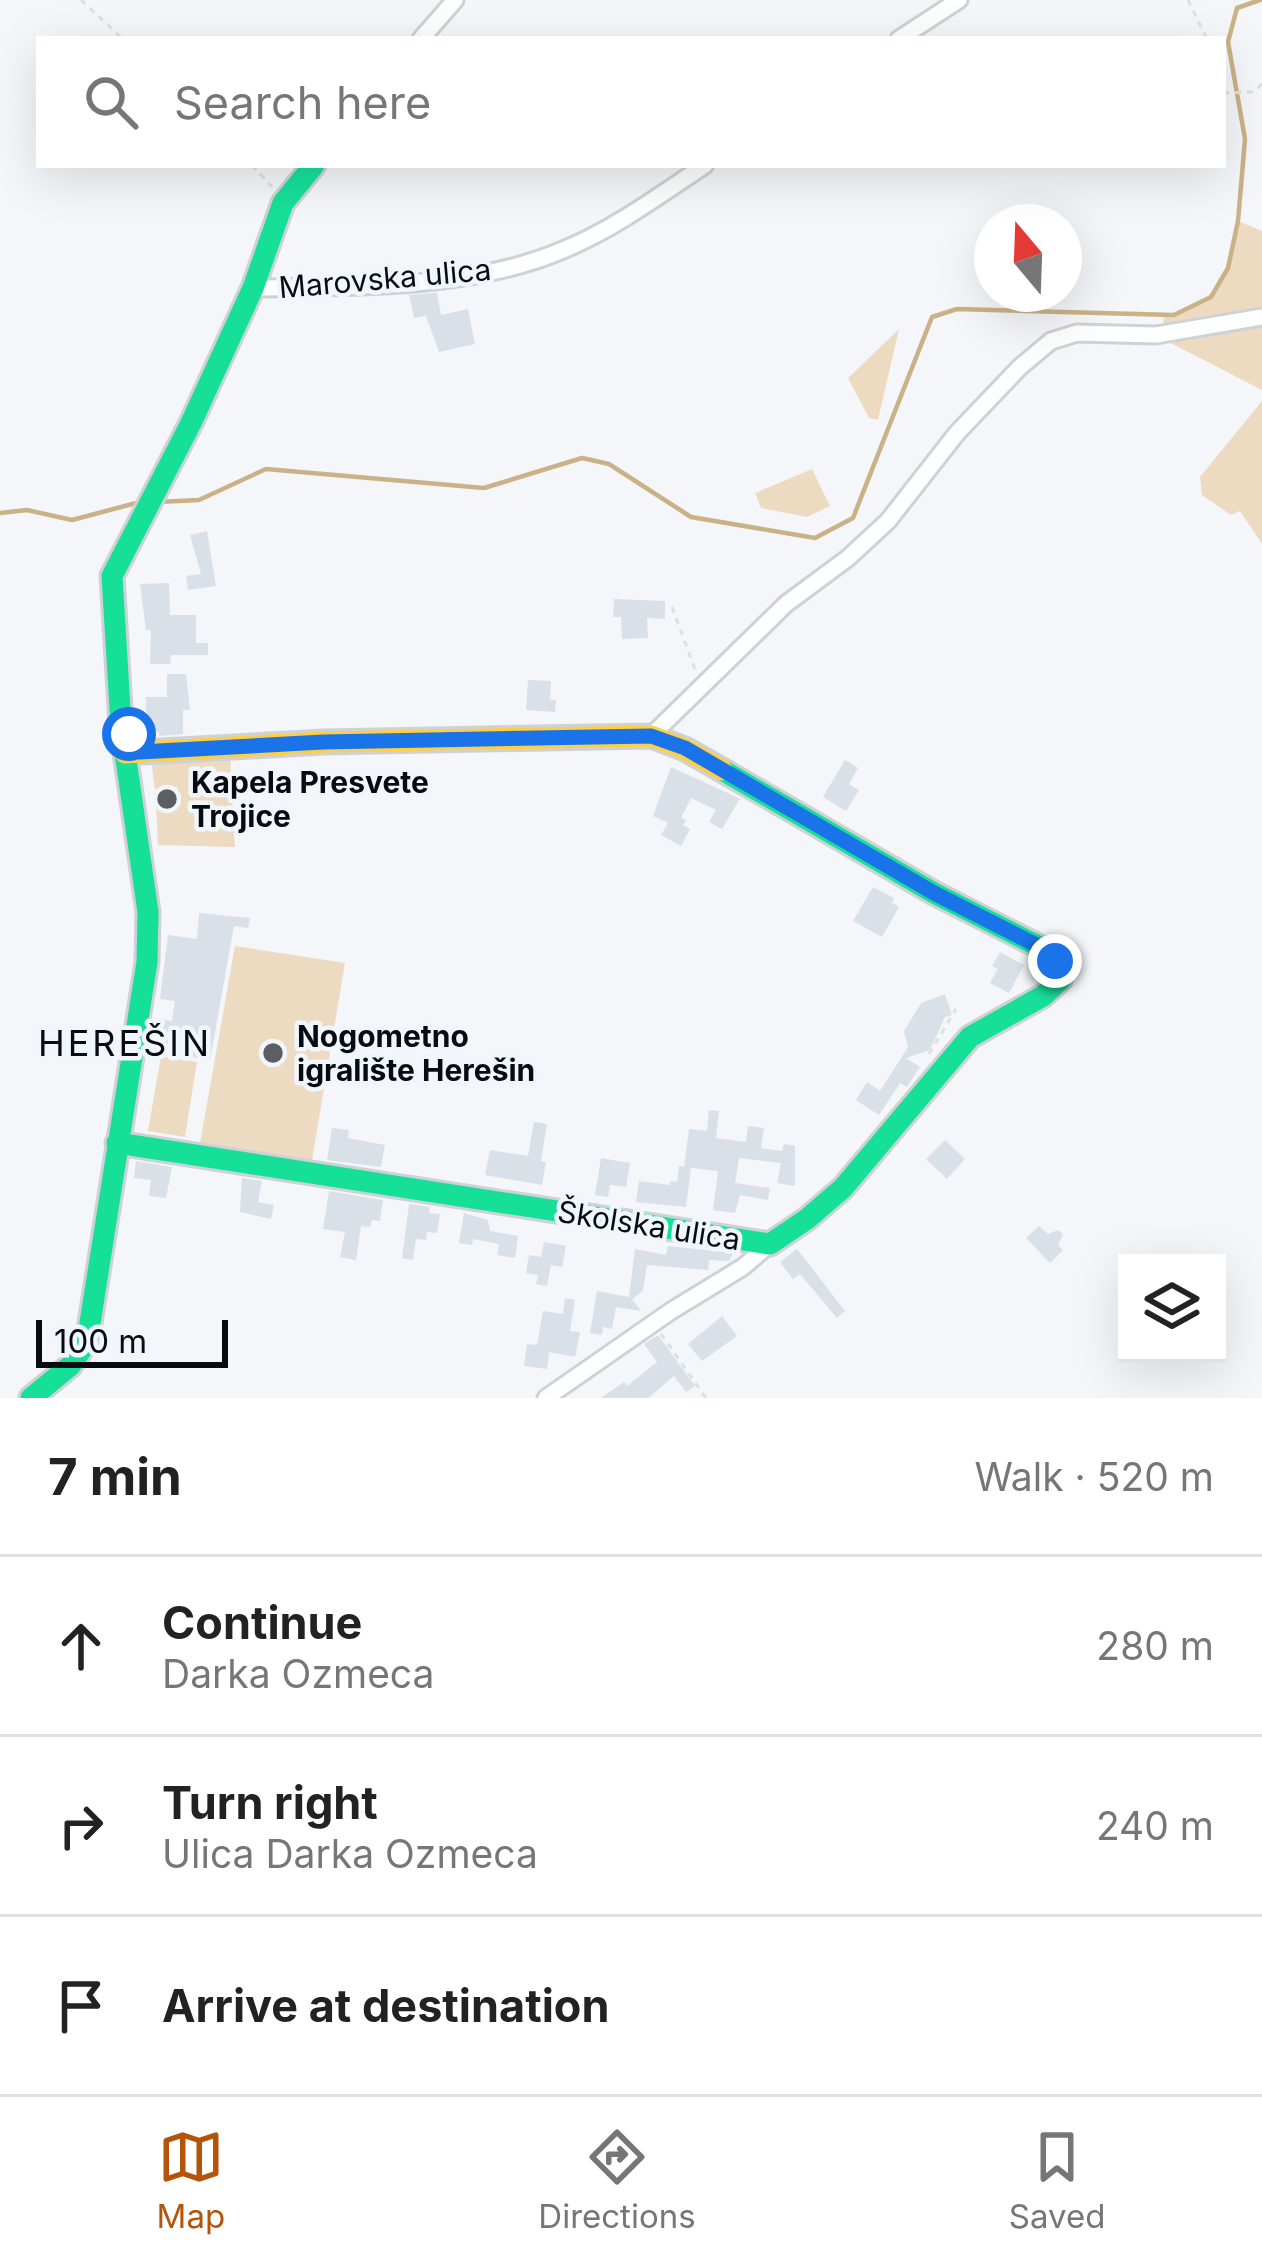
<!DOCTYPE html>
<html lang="en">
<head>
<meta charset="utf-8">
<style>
  :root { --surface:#fff; --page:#f2f2f2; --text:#222; --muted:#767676; --line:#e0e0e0; --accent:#b45309 }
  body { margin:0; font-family:Inter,sans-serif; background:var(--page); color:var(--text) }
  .controls { position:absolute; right:36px; bottom:36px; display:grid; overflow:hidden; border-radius:0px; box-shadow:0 12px 48px #0002 }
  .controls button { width:108px; height:108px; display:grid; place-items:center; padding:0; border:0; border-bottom:3px solid var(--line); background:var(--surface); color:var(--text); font:60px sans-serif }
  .compass { position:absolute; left:974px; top:204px; width:108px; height:108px; border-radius:50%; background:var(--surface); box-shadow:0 12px 48px #0002; rotate:341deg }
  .scale { position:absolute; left:36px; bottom:30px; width:192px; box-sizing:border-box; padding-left:12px; border:6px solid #080c11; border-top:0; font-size:33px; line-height:42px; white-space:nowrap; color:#080c11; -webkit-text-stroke:9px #f1f6fc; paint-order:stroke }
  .stop { position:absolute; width:36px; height:36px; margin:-27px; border:9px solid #1a73e8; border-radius:50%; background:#fff }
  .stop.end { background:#1a73e8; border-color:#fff; box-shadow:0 3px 12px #0008 }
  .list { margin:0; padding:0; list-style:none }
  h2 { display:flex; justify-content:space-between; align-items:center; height:156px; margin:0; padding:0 48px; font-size:51px }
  h2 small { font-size:39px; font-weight:400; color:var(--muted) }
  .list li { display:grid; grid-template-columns:78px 1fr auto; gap:36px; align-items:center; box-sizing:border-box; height:180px; padding:0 48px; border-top:3px solid var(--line) }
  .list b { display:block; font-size:45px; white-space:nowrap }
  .list p { margin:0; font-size:39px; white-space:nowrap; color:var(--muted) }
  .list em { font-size:39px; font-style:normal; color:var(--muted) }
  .icon { flex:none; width:66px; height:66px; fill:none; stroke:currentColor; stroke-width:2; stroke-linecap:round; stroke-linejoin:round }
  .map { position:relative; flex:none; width:1262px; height:1398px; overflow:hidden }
  .search { position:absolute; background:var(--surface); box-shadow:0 12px 48px #0002; left:36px; right:36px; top:36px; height:132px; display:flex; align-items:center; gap:30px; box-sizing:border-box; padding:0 42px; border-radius:0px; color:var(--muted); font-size:45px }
  .sheet { height:696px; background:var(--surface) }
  nav { display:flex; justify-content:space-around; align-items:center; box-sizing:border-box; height:168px; border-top:3px solid var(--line); background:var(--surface); font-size:33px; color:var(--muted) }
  nav a { display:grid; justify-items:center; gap:6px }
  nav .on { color:var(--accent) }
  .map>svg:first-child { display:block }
  .green { fill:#ecdbc1 }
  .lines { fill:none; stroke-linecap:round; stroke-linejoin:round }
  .stream { stroke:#cbb186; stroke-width:4.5 }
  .building { fill:#d9e0e8 }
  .street-casing { stroke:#ced2d6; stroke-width:21 }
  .fast-casing { stroke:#ced2d6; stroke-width:27 }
  .slow-casing { stroke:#ced2d6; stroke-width:27 }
  .path { stroke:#dfdfe0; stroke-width:3; stroke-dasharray:6 6; stroke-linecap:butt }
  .street { stroke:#fdfefe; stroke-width:15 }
  .fast { stroke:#16e098; stroke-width:21 }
  .slow { stroke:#ffcf43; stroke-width:21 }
  .route { stroke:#1a73e8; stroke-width:15 }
  .poi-dot { fill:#5b5e62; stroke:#f1f6fc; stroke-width:4.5 }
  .labels { text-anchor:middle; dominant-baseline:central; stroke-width:9; stroke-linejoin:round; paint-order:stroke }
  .street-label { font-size:30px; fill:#080c11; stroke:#f1f6fc }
  .poi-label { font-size:30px; font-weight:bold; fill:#080c11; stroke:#f1f6fc; text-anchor:start }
  .quarter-label { font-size:36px; letter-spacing:3px; fill:#080c11; stroke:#f1f6fc }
</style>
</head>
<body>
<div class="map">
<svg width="1262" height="1398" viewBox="0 0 1262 1398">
  <rect width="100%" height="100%" fill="#f4f6f9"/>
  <path class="green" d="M1238,221L1262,231V390L1161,338L1164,315C1214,315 1234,263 1238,221Z
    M899,329L878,420L869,418L848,378Z
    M1262,401V544L1240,511L1231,515L1202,495L1200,477Z
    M812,469L830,506L807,517L761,508L755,493Z
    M230,752L235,847L158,845L156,805L179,802L177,787L155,789L151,760Z
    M235,946L345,963L312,1160L200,1143Z
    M161,1056L197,1062L185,1137L148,1131Z"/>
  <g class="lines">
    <path class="stream" d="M158,502L199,500L266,469L484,488L582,458L609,464L691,517L815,538L853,518L932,317L957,309L1174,315L1211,297L1228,268L1238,221L1245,139L1228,42L1237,8L1260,0
      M0,513L27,510L72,520L140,502"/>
  </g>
  <path class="building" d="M437,293L441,315L468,309L475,344L439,352L426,316L414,318L409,295Z
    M207,531L216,586L188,590L186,576L201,574L190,535Z
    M169,583L170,615H196V643H208V655H171L170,664H150L151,630H146L140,584Z
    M614,599L665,601V619L647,618L648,638L622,639L621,617H613Z
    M167,674H186L190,710H183V734L159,736V732L146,731V697H167Z
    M528,680L551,681L550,699L556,700L555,712L526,710Z
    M845,760L858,768L849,784L859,790L846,811L823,797Z
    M671,767L743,800H739L722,829L709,822L716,810L691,798L681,818L686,820L683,825L690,829L681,846L661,835L668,823L653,816Z
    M873,887L894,898L892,903L899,907L882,937L853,921Z
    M199,913L250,918L248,928L234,926L210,1060L152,1051L157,1019L172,1021L175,1001L160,999L168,935L197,939Z
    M1000,952L1024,965L1009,993L990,983L998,969L992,966Z
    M945,994L952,1015L945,1017L930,1050L906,1058L920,1067L907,1087L900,1083L879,1115L856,1100L867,1082L880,1091L908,1047L904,1031L921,1003Z
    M709,1110L719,1111L716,1138L746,1142L748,1126L764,1128L761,1148L782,1151L784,1144L795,1146V1186L777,1183L781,1163L739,1158L735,1183L770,1188L768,1200L740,1195L735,1213L713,1210L718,1171L684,1167L689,1129L707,1131Z
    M534,1122L547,1124L541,1161L546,1162L542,1185L485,1175L490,1150L528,1156Z
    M332,1128L349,1130L348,1138L385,1145L381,1167L327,1160Z
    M945,1140L965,1159L947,1179L926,1159Z
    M601,1158L630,1163L626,1187L610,1185L608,1197L595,1195Z
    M136,1161L172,1167L166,1198L149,1196L151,1180L134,1178Z
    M679,1166L691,1168L686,1207L636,1202L639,1181L670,1185V1181L677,1182Z
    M242,1178L262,1181L258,1202L274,1205L271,1219L240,1212Z
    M329,1191L383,1200L380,1221L372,1220L370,1227L361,1226L356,1260L340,1257L345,1232L323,1229Z
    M409,1204L430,1207L429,1213L440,1214L437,1233L427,1232L426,1240L416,1239L413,1260L402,1258Z
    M464,1213L488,1220L490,1231L518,1236L515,1258L497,1255L499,1244L473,1239L472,1245L459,1243Z
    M1039,1226L1048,1234L1058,1230L1063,1234L1058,1245L1063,1250L1050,1263L1026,1238Z
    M544,1242L566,1246L562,1267L551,1265L547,1286L536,1284L538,1275L526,1273L529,1255L541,1257Z
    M668,1246L733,1253L729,1261L709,1260L708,1270L647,1265L643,1291L632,1299L641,1311L616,1307L612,1329L603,1327L602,1335L590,1333L597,1291L629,1297L635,1249L666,1255Z
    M797,1249L845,1311L837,1318L800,1274L793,1279L780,1262Z
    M565,1298L575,1300L570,1331L580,1332L575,1357L549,1352L547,1369L524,1366L527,1344L537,1345L543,1311L563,1314Z
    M722,1316L737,1336L702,1361L688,1344Z
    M658,1335L695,1386L686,1392L674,1376L648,1398H601L624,1382L627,1386L657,1362L644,1344Z"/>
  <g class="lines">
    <defs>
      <path id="street" d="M421,39L455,0
        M899,39L959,0
        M253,288C354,286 469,290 563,250C614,229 660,195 705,165
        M651,736L786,604L848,558L888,521L957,433L1020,367L1051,341L1077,333L1156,335L1262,317
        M546,1398L671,1311L743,1267L770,1244"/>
      <path id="fast" d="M117,1143L770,1244L807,1219L843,1188L970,1037L1043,996L1060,980L1055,961L1042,948L934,893L722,770
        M31,1398L70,1366L87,1342L147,962L148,912L121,725L112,576L191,423L253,288L283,203L314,165"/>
      <path id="slow" d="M125,753L324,742L651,736L685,749L722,770"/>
    </defs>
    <use href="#street" class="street-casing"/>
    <use href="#fast" class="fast-casing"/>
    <use href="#slow" class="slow-casing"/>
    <path class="path" d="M81,0L123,39
      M1188,0L1207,39
      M1223,93L1253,92L1262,84
      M252,165L272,187
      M672,607L696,672
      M929,1054L956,1009
      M661,1334L706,1398"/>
    <use href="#street" class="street"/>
    <use href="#fast" class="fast"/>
    <use href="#slow" class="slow"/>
  </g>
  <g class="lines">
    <path class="route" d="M129,734L140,743V752L323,742L651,736L685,748L934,893L1042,948L1055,961"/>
  </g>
  <g class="poi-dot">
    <circle cx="167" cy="799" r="12"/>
    <circle cx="273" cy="1053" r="12"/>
  </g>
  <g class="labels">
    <g class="street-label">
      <text transform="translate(385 278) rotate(-5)">Marovska ulica</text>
      <text transform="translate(649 1225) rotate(9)">Školska ulica</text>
    </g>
    <g class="poi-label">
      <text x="191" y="782">Kapela Presvete<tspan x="191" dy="34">Trojice</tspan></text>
      <text x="297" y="1036">Nogometno<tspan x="297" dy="34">igralište Herešin</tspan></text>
    </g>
    <g class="quarter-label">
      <text x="125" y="1043">HEREŠIN</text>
    </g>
  </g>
</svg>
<div class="controls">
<button><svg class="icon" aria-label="layers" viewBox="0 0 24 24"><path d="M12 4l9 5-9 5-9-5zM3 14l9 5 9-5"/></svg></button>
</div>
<svg class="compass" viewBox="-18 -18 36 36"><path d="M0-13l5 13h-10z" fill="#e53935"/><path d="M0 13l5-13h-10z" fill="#767676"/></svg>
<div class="scale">100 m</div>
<div class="stop" style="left:129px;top:734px"></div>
<div class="stop end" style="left:1055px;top:961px"></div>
<div class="search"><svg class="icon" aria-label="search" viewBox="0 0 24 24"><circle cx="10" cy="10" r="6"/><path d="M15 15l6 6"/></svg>Search here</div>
</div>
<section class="sheet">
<h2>7 min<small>Walk · 520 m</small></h2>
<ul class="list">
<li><svg class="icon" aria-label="ahead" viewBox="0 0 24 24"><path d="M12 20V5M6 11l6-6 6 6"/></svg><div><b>Continue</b><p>Darka Ozmeca</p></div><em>280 m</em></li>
<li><svg class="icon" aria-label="right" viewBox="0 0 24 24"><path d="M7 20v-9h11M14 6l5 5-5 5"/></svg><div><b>Turn right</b><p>Ulica Darka Ozmeca</p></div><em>240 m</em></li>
<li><svg class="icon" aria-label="arrive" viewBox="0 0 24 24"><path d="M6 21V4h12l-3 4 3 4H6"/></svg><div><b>Arrive at destination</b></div></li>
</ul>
</section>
<nav>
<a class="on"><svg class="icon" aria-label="map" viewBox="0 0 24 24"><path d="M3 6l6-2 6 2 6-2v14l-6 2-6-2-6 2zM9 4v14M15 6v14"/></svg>Map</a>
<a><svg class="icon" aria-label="directions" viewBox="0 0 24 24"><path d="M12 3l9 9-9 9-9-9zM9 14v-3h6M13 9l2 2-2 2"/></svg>Directions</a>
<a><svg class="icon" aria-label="saved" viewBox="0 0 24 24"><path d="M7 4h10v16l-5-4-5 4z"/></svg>Saved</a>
</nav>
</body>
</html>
